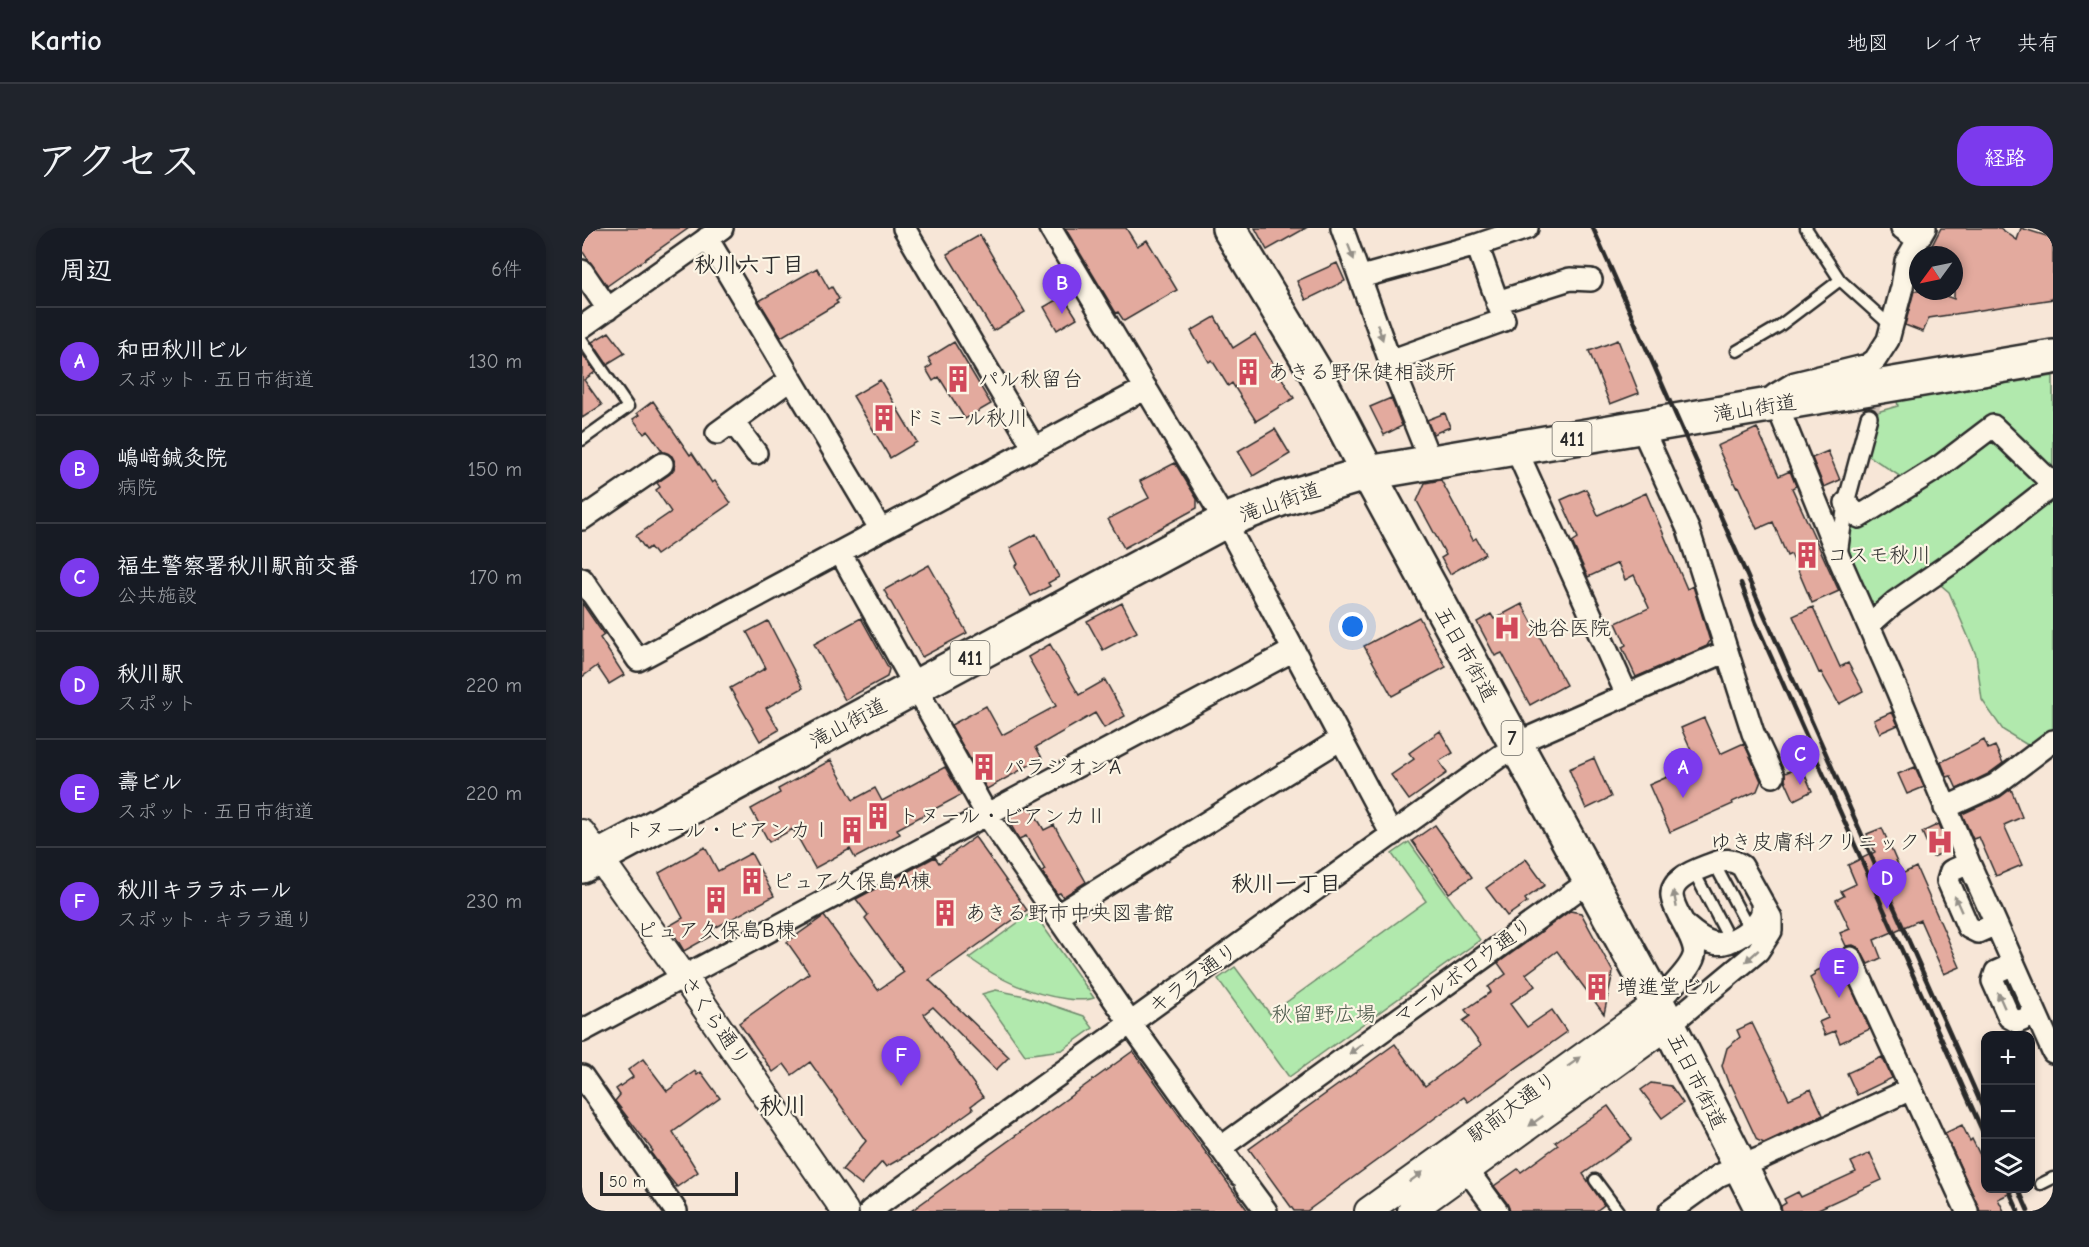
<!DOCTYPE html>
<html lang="ja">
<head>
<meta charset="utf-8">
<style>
  :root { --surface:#171b24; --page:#20242c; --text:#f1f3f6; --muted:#9ea1a6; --line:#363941; --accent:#7c3aed }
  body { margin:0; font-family:"Comic Neue","Klee One",sans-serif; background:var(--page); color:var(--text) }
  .controls { position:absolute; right:18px; bottom:18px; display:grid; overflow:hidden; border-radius:12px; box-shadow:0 3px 9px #0003 }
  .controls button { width:54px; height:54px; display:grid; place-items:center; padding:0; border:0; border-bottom:2px solid var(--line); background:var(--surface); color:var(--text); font:30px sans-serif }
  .compass { position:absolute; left:1327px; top:18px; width:54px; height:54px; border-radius:50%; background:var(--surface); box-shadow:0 3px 9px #0003; rotate:237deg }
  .scale { position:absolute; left:18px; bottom:15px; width:138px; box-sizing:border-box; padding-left:6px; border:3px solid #2b2b2b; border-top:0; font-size:16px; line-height:21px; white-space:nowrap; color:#2b2b2b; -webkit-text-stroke:4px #fcf5e5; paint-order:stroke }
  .you { position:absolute; left:771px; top:399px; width:21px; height:21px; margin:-15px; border:4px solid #fff; border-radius:50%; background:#1a73e8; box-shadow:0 0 0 9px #1a73e833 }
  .badge { display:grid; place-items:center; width:39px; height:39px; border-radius:50%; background:var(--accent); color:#fff; font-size:20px; font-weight:700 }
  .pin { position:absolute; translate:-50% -50px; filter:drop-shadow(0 2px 3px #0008) }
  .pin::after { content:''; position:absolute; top:32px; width:21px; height:18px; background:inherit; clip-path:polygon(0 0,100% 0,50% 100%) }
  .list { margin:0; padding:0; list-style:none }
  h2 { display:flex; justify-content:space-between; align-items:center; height:78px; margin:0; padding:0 24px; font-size:26px }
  h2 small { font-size:20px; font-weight:400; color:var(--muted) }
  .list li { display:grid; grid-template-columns:39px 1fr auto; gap:18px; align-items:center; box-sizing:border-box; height:108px; padding:0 24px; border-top:2px solid var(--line) }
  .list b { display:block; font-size:22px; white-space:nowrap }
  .list p { margin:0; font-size:20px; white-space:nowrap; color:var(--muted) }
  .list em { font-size:20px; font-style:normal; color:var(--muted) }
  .icon { flex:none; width:33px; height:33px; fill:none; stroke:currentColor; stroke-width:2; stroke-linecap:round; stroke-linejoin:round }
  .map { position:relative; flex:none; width:1471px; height:983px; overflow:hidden; border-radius:24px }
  header { display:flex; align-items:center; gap:36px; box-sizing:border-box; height:84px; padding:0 30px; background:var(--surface); border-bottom:2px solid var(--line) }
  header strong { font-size:28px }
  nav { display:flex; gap:33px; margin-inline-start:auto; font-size:21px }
  .intro { display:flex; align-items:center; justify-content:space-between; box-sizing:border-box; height:144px; padding:0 36px }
  h1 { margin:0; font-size:42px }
  .button { padding:15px 27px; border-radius:24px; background:var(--accent); color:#fff; font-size:21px; font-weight:700 }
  main { display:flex; gap:36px; padding:0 36px }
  aside { flex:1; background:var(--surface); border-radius:24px; box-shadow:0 3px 9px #0003 }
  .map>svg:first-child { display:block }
  .green { fill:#b1e9ad; stroke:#6e8a6c; stroke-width:1.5 }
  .building { fill:#e3aa9e; stroke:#2b2b2b; stroke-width:1.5 }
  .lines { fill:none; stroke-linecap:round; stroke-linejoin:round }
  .pedestrian-tunnel { stroke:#cec1b5; stroke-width:15; stroke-dasharray:15 8; stroke-linecap:butt }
  .service-casing { stroke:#2b2b2b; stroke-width:15 }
  .pedestrian-casing { stroke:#2b2b2b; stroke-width:20 }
  .minor-casing { stroke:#2b2b2b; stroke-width:26 }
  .tertiary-casing { stroke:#2b2b2b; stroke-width:30 }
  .primary-casing { stroke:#2b2b2b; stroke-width:38 }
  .trunk-casing { stroke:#2b2b2b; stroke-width:38 }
  .service { stroke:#fcf5e5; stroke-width:10 }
  .pedestrian { stroke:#fcf5e5; stroke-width:15 }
  .minor { stroke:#fcf5e5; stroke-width:21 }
  .tertiary { stroke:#fcf5e5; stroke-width:26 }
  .primary { stroke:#fcf5e5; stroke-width:33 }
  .trunk { stroke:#fcf5e5; stroke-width:33 }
  .rail { stroke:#2b2b2b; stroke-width:4.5 }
  .oneway { fill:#949088 }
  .labels { text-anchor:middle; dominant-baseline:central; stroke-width:4.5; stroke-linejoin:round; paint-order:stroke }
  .shield { fill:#fcf5e5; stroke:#6a6863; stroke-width:1.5 }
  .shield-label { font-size:20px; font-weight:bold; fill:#2b2b2b }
  .poi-label { font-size:21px; fill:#2b2b2b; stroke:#fcf5e5; text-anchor:start }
  .street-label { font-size:21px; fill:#2b2b2b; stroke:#fcf5e5 }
  .park-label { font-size:21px; fill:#4c5a4c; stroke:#fcf5e5 }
  .neighbourhood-label { font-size:22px; font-weight:bold; fill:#2b2b2b; stroke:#fcf5e5 }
  .quarter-label { font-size:24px; font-weight:bold; fill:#2b2b2b; stroke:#fcf5e5 }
</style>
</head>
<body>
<header>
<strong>Kartio</strong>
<nav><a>地図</a><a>レイヤ</a><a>共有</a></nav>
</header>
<div class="intro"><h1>アクセス</h1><a class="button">経路</a></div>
<main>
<aside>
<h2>周辺<small>6件</small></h2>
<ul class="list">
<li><span class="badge">A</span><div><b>和田秋川ビル</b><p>スポット · 五日市街道</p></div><em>130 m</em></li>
<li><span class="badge">B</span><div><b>嶋﨑鍼灸院</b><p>病院</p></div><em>150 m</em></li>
<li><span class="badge">C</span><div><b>福生警察署秋川駅前交番</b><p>公共施設</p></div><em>170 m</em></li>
<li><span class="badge">D</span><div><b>秋川駅</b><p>スポット</p></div><em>220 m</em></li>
<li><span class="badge">E</span><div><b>壽ビル</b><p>スポット · 五日市街道</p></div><em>220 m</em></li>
<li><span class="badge">F</span><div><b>秋川キララホール</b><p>スポット · キララ通り</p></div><em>230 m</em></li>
</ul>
</aside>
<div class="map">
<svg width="1471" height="983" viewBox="0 0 1471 983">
  <rect width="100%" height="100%" fill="#f7e6d7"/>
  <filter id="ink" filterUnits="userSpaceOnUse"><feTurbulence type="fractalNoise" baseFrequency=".0167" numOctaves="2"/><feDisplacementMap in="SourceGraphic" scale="12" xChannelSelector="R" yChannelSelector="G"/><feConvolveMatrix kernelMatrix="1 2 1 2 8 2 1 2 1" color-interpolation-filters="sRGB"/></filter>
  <g filter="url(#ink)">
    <path class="green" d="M1471,148V245H1467L1409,187L1379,215L1325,253L1281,224L1290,191L1295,184L1316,178L1315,173Z
      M1406,206L1459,253L1291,388L1265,330V303L1350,249Z
      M1471,265V501L1447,518L1421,502L1400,472L1394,427L1367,364L1353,352Z
      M827,614L898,712L707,849L636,751L653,739L688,786L844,673L810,626Z
      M448,686L456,691L512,770C504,773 494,772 485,771C447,766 418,752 387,730Z
      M414,762L443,768L502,788L511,800L480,822L443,827L400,766Z"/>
    <path class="building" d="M6,0H107L25,58L0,23V4Z
      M483,0H544L555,18L565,12L595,62L542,93L536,84L534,85Z
      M673,0H724L685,22Z
      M1359,0H1418L1435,12L1439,0L1471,10V71L1347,90L1341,104L1323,97L1332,63H1350L1372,71V27H1345Z
      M398,7L443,84L411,103L365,26Z
      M755,35L763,53L724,72L715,53Z
      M235,40L247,61L250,59L257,71L254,73L256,75L199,109L177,73Z
      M481,68L495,90L475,102L462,79Z
      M633,89L651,120L673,106L712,170L674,193L650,155L646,158L630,132L627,134L609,103Z
      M27,104L43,125L25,136L10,114Z
      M1036,112L1057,165L1028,176L1007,123Z
      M372,114L409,176L383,191L357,149L351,153L344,141L350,137L346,130Z
      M0,125L13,144L2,152L20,177L0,190Z
      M298,152L335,214L308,230L271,168Z
      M809,170L820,198L802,207L788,179Z
      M71,173L108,227L110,225L130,255L133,253L149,275L74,327L68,319L64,322L54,308L89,284L74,262L78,259L75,255L88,246L92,241L93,234L90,228L81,224L66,203L62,206L51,191L57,187L55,185Z
      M863,185L868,199L851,206L845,192Z
      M1175,200L1197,248L1208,243L1214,258L1210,260L1257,363L1230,375L1209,326L1205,328L1191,294L1175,301L1156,258L1154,259L1135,218Z
      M693,201L708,226L671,248L656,223Z
      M1246,223L1258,252L1242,259L1230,230Z
      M593,235L615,271V280L542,320L526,291L567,270L558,253Z
      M859,252L891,312L894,310L903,326L868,346L859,330L864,327L835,273L843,255Z
      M1004,261L1016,287L1064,265L1105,361L1111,358L1128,413L1125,418L1054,449L1040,419L1044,417L1034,395L1067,380L1052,347L1043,352L1036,335L1006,349L990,314L996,310L979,272Z
      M454,306L477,349L466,355L468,358L449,368L433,338L436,336L428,320Z
      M347,337L385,405L340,429L302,362Z
      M0,375L22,407L18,410L42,447L27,456L15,438L0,449Z
      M540,375L555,404L521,422L505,393Z
      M940,376L984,457L948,477L920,425L913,428L895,394L909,386L912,391Z
      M1231,379L1258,439L1266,435L1281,463L1257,476L1239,444L1237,445L1211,388Z
      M837,389L864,439L810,468L782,418Z
      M279,390L307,441L305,449L263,472L232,416Z
      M186,393L221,460L184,480L197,502L178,513L148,460L184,440L165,404Z
      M468,416L497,467L523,452L543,488L522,500L513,485L454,519L460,530L405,561L369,497L404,478L420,507L474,478L446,429Z
      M1310,484L1316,497L1298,505L1292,492Z
      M1122,490L1138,526L1162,515L1179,553L1175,563L1150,574L1151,576L1088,604L1067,557L1115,536L1099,500Z
      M858,503L871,525L857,533L865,545L827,572L809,547L832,531L827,525Z
      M1402,512L1406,521L1413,518L1421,535L1406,546L1375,561L1369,548L1365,549L1359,534Z
      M1012,530L1029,569L1004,581L987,541Z
      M249,532L271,572L293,560L300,573L363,539L379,567L315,601L318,606L273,630L268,621L233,640L211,601L187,614L169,581L198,565L196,561Z
      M1219,538L1230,563L1212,572L1203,552V545Z
      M1333,539L1342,559L1325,566L1316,546Z
      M1429,561L1440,589L1422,597L1440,637L1414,648L1397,609L1391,611L1380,586L1418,569Z
      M448,578L462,602L472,597L504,654L481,669L478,665L475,666L460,644L463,642L444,608L437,611L425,590Z
      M1357,596L1368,622L1351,629L1340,604Z
      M853,597L890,649L867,665L830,613Z
      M1300,600L1320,646L1334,639L1378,739L1362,746L1338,692L1292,712L1299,730L1286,736L1277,720L1271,717L1264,718L1258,705L1268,701L1254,672L1262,668L1259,663L1274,656L1266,637L1293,624L1285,606Z
      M393,609L445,682L347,752L427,829L414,842L351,779L342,786L401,869L389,878L391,881L380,889L342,917L304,939L300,934L279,957L260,942L284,913L228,834L210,847L202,836L191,844L157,795L227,745L205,714L242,688L296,762L322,744L283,690L286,687L274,671L353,629L357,635Z
      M123,619L136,643L169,625L192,668L127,703L129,708L102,723L87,698L101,690L77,645Z
      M944,631L963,657L943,671L945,674L925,688L904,660Z
      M988,683L999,685L1031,744L1022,786L975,723L944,746L953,758L928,776L945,799L970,782L985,804L886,874L882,869L725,983H712L667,921L813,816L843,858L899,817L881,793L888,788L883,782L909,764L906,759L924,746L916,735Z
      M1257,733L1288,801L1258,815L1253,803L1243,807L1237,794L1246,790L1228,750L1233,747L1232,744Z
      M1170,795L1207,871L1229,861L1241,887L1182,915L1175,912L1149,856L1147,857L1140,838L1145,820L1158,809L1155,802Z
      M551,823L666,983H329Z
      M1300,829L1310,850L1275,867L1265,845Z
      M61,831L85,863L113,843L115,847L119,844L138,870L91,904L116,944L95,959L82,943L69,925L71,923L33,873L38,867L34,861L51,849L46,842Z
      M1069,855L1089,858L1101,875L1080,890L1059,862Z
      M1026,878L1050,911L1001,946L1022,977L1014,983H928L925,975L912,958L936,941L939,944L976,917L973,914Z
      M1380,897L1388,913L1390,911L1404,939V960H1439L1416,971L1422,983H1398L1363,905Z
      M1288,925L1300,952L1232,983H1200L1199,978L1204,975L1202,971L1216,964L1219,969L1274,944L1269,934Z"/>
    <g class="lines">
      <path class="pedestrian-tunnel" d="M1287,189L1303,138"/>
      <defs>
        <path id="service" d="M1224,0L1258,52L1309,98
          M0,112L46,179L0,212
          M1155,123L1196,99L1258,52
          M1132,635L1167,701
          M1112,644L1148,713
          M1013,952L1036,983
          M1459,956L1471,950"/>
        <path id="pedestrian" d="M1257,327L1264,275L1287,189"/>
        <path id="minor" d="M322,0L452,220
          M468,0L643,293L810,607
          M760,0L808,133L849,235
          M1320,0L1335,11
          M1343,0L1324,33L1320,59L1306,112L1293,132L1286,137L1213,155L1193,167L1195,177L1257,330L1315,462L1387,635L1471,824
          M125,10L299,302
          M0,43L26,81
          M779,49L895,17L945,0
          M915,74L988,51L1009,52
          M0,99L140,0
          M808,133L922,92L895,17
          M151,194L174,225
          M1059,198L1106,301L1171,505L1191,548
          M135,205L209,151
          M934,221L1045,467
          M1264,275L1277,289L1357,239L1411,198L1471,256
          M0,291L80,236
          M258,324L405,587L549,796L658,947
          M0,351L56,432L564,160
          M1287,397L1313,374L1381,327L1471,257
          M1363,580L1413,557L1471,513
          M1387,635L1369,643L1366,653L1386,699L1396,704L1414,696
          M474,688L759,511
          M1104,698C1112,705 1121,713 1132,715C1147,719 1177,699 1180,684C1181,681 1180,678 1180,674
          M1269,730L1385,983
          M1432,736L1414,744L1411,753L1427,789L1436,794L1454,786
          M1075,775C1085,763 1108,743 1112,728C1114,720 1110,713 1107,706C1102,695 1094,684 1091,673C1084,651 1115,642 1130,636C1142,631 1150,631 1160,638L1189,690V703L1176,723L1087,797
          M0,803L712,422
          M0,848L94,983
          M638,920L1009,652
          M885,942L915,983
          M664,956L684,983
          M288,983L917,529L951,508L1145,423
          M1088,983L1138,947L1179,930L1329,861"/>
        <path id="tertiary" d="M0,605L102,749L263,983
          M786,983L1075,775
          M829,983L1087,797"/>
        <path id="primary" d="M647,0L733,143L786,245L1087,797L1181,983"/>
        <path id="trunk" d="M0,638L643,293L699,271L786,245L1471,129"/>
      </defs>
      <use href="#service" class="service-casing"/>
      <use href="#pedestrian" class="pedestrian-casing"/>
      <use href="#minor" class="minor-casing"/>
      <use href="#tertiary" class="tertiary-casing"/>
      <use href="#primary" class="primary-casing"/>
      <use href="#trunk" class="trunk-casing"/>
      <use href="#service" class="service"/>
      <use href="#pedestrian" class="pedestrian"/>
      <use href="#minor" class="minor"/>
      <use href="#tertiary" class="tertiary"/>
      <use href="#primary" class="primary"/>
      <use href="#trunk" class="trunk"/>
      <path class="rail" d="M1011,0L1404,887
        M1159,355L1174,395L1404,911
        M1426,960L1436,983
        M1436,960L1446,983"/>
    </g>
    <defs><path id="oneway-solid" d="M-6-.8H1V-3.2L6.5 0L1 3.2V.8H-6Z" transform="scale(1.5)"/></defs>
    <g class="oneway">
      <use href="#oneway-solid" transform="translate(769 24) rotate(69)"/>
      <use href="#oneway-solid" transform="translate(798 104) rotate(71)"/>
      <use href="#oneway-solid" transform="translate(1093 671) rotate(-101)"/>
      <use href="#oneway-solid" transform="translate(1376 676) rotate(-114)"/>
      <use href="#oneway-solid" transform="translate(1170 728) rotate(138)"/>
      <use href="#oneway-solid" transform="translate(1419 772) rotate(-114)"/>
      <use href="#oneway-solid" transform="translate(774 821) rotate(144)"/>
      <use href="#oneway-solid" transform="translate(992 834) rotate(-36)"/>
      <use href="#oneway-solid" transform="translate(954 893) rotate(144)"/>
      <use href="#oneway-solid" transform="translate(834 949) rotate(-36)"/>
    </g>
  </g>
  <defs>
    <symbol id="building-bare" viewBox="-9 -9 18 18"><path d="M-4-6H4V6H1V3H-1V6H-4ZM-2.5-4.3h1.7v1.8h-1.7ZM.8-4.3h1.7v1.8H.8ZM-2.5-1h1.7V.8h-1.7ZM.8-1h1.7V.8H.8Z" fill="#d1495b" stroke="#fcf5e5" stroke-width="2.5" paint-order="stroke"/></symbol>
    <symbol id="hospital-bare" viewBox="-9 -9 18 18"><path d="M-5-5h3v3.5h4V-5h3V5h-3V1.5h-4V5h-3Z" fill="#d1495b" stroke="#fcf5e5" stroke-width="2.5" paint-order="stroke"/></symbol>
  </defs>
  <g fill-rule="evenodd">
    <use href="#building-bare" x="647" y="125" width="38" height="38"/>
    <use href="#building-bare" x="357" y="132" width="38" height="38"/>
    <use href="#building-bare" x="283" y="171" width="38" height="38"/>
    <use href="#building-bare" x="1206" y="308" width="38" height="38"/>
    <use href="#hospital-bare" x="906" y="381" width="38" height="38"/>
    <use href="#building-bare" x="383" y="520" width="38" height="38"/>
    <use href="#building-bare" x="277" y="569" width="38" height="38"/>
    <use href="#building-bare" x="251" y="583" width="38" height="38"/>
    <use href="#hospital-bare" x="1339" y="595" width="38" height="38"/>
    <use href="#building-bare" x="151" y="634" width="38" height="38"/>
    <use href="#building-bare" x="115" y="653" width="38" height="38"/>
    <use href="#building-bare" x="344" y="666" width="38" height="38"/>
    <use href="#building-bare" x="996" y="740" width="38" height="38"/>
  </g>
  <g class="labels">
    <g class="shield">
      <rect x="970.5" y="194" width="39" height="34" rx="4.5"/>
      <rect x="368.5" y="413" width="39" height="34" rx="4.5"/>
      <rect x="919.5" y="493" width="21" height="34" rx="4.5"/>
    </g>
    <g class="shield-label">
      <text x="990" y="211">411</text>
      <text x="388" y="430">411</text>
      <text x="930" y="510">7</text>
    </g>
    <g class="poi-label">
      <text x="686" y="144">あきる野保健相談所</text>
      <text x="396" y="151">パル秋留台</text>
      <text x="322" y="190">ドミール秋川</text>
      <text x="1245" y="327">コスモ秋川</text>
      <text x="945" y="400">池谷医院</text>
      <text x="422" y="539">パラジオンA</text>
      <text x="316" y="588">トヌール・ビアンカⅡ</text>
      <text x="250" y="602" text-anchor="end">トヌール・ビアンカⅠ</text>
      <text x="1338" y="614" text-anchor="end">ゆき皮膚科クリニック</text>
      <text x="190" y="653">ピュア久保島A棟</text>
      <text x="383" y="685">あきる野市中央図書館</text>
      <text x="134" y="702" text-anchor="middle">ピュア久保島B棟</text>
      <text x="1035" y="759">増進堂ビル</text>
    </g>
    <g class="street-label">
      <text transform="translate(1173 180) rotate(-9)">滝山街道</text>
      <text transform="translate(698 274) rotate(-19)">滝山街道</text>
      <text transform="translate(884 426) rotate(61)">五日市街道</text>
      <text transform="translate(266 495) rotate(-28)">滝山街道</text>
      <text transform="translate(881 743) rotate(-36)">マールボロウ通り</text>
      <text transform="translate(611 750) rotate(-36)">キララ通り</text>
      <text transform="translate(133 793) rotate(55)">さくら通り</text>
      <text transform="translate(1115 853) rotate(63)">五日市街道</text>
      <text transform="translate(930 879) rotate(-36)">駅前大通り</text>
    </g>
    <g class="park-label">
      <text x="742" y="786">秋留野広場</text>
    </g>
    <g class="neighbourhood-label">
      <text x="167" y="37">秋川六丁目</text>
      <text x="704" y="656">秋川一丁目</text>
    </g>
    <g class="quarter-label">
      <text x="201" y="878">秋川</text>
    </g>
  </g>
</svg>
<div class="controls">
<button>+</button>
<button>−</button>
<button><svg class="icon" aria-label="layers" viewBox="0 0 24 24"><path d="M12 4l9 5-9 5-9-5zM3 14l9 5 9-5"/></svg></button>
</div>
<svg class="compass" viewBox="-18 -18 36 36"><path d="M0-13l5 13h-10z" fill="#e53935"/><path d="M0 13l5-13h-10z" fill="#9ea1a6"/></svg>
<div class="scale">50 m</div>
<div class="you"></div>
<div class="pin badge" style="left:1101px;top:570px">A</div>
<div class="pin badge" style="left:480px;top:86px">B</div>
<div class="pin badge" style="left:1218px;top:557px">C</div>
<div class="pin badge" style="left:1305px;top:681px">D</div>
<div class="pin badge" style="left:1257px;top:770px">E</div>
<div class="pin badge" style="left:319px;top:858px">F</div>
</div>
</main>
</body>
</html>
